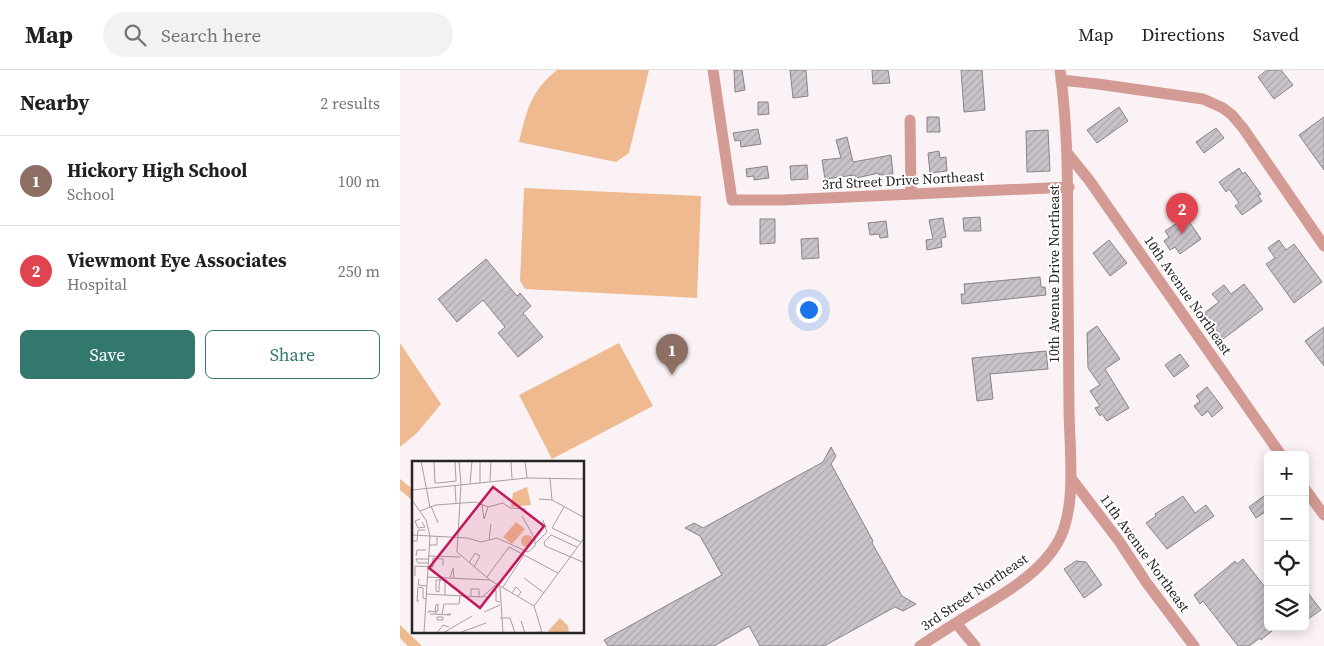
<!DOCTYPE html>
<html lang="en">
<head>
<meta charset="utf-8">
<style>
  :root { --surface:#fff; --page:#f2f2f2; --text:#202124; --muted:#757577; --line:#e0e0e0; --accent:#33786c }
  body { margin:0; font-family:"Source Serif 4",serif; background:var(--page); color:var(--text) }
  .controls { position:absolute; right:15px; bottom:15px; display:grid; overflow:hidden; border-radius:8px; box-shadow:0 2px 12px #0003 }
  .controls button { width:45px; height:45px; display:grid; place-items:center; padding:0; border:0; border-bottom:1px solid var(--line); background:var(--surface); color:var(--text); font:25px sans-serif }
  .you { position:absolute; left:408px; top:239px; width:18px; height:18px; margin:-12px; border:4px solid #fff; border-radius:50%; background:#1a73e8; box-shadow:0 0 0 8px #1a73e833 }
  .badge { display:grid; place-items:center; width:32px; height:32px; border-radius:50%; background:var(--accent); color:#fff; font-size:16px; font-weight:700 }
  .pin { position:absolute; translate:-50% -41px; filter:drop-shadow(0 1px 2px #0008) }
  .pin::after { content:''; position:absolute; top:26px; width:18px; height:15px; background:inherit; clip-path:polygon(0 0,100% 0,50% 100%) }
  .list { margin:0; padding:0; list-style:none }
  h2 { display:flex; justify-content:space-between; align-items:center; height:65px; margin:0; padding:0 20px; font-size:21px }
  h2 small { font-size:16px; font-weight:400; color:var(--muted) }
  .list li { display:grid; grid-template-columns:32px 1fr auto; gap:15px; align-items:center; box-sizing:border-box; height:90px; padding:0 20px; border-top:1px solid var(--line) }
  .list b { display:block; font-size:19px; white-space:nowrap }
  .list p { margin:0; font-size:16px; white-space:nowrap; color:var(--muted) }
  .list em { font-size:16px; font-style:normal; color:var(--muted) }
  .actions { display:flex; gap:10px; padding:15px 20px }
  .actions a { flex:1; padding:11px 0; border:1px solid var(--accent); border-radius:8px; text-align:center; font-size:18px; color:var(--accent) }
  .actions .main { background:var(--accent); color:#fff }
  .icon { flex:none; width:28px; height:28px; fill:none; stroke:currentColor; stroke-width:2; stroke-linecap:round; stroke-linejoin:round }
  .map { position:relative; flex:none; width:924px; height:576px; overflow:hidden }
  header { display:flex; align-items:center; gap:30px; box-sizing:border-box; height:70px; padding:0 25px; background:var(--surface); border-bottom:1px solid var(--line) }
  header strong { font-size:24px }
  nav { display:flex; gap:28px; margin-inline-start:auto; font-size:18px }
  .search { width:350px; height:45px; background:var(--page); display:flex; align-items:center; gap:12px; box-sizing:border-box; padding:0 18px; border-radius:28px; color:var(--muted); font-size:19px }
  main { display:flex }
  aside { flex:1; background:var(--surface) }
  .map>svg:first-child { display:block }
  .green { fill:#f0ba91 }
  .building { fill:url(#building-hatch); stroke:#88848a }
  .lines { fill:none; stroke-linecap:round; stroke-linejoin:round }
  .minor { stroke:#d49a94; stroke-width:11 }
  .labels { text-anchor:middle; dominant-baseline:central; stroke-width:4; stroke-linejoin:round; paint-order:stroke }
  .street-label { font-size:14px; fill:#272425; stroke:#fff }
  .inset-road { fill:none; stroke:#a6a0a2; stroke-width:1 }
  .view { fill:#c2185b; fill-opacity:0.15; stroke:#c2185b; stroke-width:2.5 }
  .inset-edge { fill:none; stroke:#272425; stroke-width:2.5 }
</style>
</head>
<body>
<header>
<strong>Map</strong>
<div class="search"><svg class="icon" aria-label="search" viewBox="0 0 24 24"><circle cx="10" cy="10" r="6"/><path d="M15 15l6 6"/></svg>Search here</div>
<nav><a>Map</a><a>Directions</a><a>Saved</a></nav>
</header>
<main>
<aside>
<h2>Nearby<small>2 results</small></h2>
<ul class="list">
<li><span class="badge" style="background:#8d6e63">1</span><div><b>Hickory High School</b><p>School</p></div><em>100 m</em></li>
<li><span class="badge" style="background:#e0444e">2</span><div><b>Viewmont Eye Associates</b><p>Hospital</p></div><em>250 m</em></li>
</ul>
<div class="actions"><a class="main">Save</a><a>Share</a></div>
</aside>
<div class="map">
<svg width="924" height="576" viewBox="0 0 924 576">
  <defs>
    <pattern id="building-hatch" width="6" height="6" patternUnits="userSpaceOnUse" patternTransform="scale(1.25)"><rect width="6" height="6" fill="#c8c3c9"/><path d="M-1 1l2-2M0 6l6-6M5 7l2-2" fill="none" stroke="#aca7ac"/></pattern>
  </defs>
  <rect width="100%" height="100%" fill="#fbf2f5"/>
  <path class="green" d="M157,0H249L229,83L216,92L119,72C127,40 130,22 157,0Z
    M124,118L301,126L297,228L125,219L120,211Z
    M0,273L41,334L17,363L0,377Z
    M219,273L253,336L152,389L119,325Z
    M0,409L14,420V432L0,420Z
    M0,555L22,576H8L0,568Z"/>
  <path class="building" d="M334,0H342L345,20L335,22Z
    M390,0H406L408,26L393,28Z
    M472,0H488L490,13L473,14Z
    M561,0H582L585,40L564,42Z
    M867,0H881L893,15L874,29L858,7Z
    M358,32H368L369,44L358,45Z
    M719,37L728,51L697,73L687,60Z
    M527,47H539L540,62H527Z
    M924,47V100L899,65Z
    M816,58L824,68L804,83L796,72Z
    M358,59L361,74L341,77L340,70L335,71L333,63Z
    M648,60L650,101L627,102L626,61Z
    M447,67L453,92L491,85L493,104L479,105V103L456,108L455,105L425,109L422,90L441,88L436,70Z
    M539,81L540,88L546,87L547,101L530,103L528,83Z
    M407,95L408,109L391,110L390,96Z
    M367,96L369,108L354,110V106L347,107L346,99Z
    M839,98L843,104L845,102L861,124L858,126L862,131L842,145L835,136L839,133L829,119L826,122L819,112Z
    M580,147L581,161H564L563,148Z
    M786,147L801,169L780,184L775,177L770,180L764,171L769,167L765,161Z
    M543,148L546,167L541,168L542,177L527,180L526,170L533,169L529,150Z
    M360,149H375V173L360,174Z
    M486,151L488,167L480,168L479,164L470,165L468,153Z
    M418,168L419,188L402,189L401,169Z
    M709,170L727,193L710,206L693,183Z
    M879,170L886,180L894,174L922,212L894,233L866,194L875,188L868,178Z
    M86,189L117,226L120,223L131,236L123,243L143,267L118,287L98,263L105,257L83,230L57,252L38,229Z
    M640,207L641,217H645L646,225L562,234L561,224H565L564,214Z
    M844,214L863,239L823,269L804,243L819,232L812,224L824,215L831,224Z
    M697,256L720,289L705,299L729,338L707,351L702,344L700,346L695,338L700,336L690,321L700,315L688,298L687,263Z
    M924,257V296L905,271Z
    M646,281L648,299L590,304L593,329L577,331L572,288Z
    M780,284L789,296L774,307L765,295Z
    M807,317L823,338L812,347L808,341L802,346L794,336L800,331L796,326Z
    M431,377L436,386L431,394L473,471L472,473L502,526L516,534L503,541L495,537L424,576H360L349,556L314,576H208L204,570L322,505L300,466L285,458L294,453L303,458L423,392Z
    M868,423V440L856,448L849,437Z
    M783,426L795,443L806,435L814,446L767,479L746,453L756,446L755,444Z
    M843,489L868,521V557H877L861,570L860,568L849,576H838L803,531L800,534L794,525L835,491L837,494Z
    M676,491L686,492L702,515L684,528L664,499Z
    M905,519L921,540L905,551Z"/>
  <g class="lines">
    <path class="minor" d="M313,0L332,130H383L669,117
      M661,10L698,14L803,29L823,38L832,45L843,58L924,176
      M510,50L511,124
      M668,84L689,110L881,385
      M671,408L719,471L746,512L794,576
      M905,419L924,445
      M556,553L575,576
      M520,576C537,565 554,554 572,543C603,524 640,504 658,472C678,437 669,376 669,337C669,297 668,256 668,216C667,143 670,73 660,0"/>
  </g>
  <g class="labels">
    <g class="street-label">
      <text transform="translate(503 110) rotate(-3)">3rd Street Drive Northeast</text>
      <text transform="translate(654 204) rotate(-90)">10th Avenue Drive Northeast</text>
      <text transform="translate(788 225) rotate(55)">10th Avenue Northeast</text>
      <text transform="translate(745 483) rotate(54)">11th Avenue Northeast</text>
      <text transform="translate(574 522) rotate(-34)">3rd Street Northeast</text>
    </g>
  </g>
  <g transform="translate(12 391)">
    <rect width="172" height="172" fill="#fbf2f5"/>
    <path d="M115,26L119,44L99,46L101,32ZM104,61L113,68L100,83L91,76ZM109 80a6 6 0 1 1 12 0a6 6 0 1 1-12 0ZM148,157L156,165L157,172H139L136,170Z" fill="#f0ba91"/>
    <path class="inset-road" d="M9,0L18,46M22,0L23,22H26L44,20L43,0M47,0L49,23L45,91L78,119L122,145M99,0L100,18M113,0L115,17M138,17L140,39M78,21L79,0M68,22V0M58,23L60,0M43,24L44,42M0,29L115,17L173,18M127,38L140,39L173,57M0,39L14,59L18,75L12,172M19,45L26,62M76,46L91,42L98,47L114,48M152,46L140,67L169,81M8,50L24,44L64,41L70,44L72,58L76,46L69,43M8,58L3,60L6,67L13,66L10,61M0,74L55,77L69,81L85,77L116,91L123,85V78L110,55M77,79L79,63M1,80H5L6,69H13M123,83L135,71L131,59M17,84H25V76M165,86L139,74L132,81L133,85L173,102M4,95L5,89H14M17,95L48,96M16,102H6L4,98H17M57,102L63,92L68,95L62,106M3,115V105L21,106V97L31,98V104M15,116L78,119M28,116V119L27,125V131L24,130V119H33V134M75,116L97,86L146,112M38,117L41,107L42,117M112,117L132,132M7,118L6,124L15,125M88,125L91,172M91,126L112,94M100,132L104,126L109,131L106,135M14,133L70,136L85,123M59,135V128H67V136M72,135L75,137L84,129V140L88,141M7,140H5L6,126L11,127V137L14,138M122,145L173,76M122,145L130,171M72,151L88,144M16,152L17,150L22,151L24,150H26V143L24,144L23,149L24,150V153M18,153L38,154L39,153H35M30,153L32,143H47L48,134M25,156H31V159H25ZM88,157H98L103,172M109,160L113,172L130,171M25,172L31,164L37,166M31,172L60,155M47,172L74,162"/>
    <path class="view" d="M81,26L132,65L68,147L17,107Z"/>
    <rect width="172" height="172" class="inset-edge"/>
  </g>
</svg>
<div class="controls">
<button>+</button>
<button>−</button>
<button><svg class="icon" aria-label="locate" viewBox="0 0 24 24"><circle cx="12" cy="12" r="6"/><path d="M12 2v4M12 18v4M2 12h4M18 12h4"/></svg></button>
<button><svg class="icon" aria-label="layers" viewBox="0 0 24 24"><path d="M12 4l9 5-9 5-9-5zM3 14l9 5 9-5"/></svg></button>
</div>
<div class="you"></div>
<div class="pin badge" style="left:272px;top:305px;background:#8d6e63">1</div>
<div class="pin badge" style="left:782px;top:164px;background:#e0444e">2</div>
</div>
</main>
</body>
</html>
